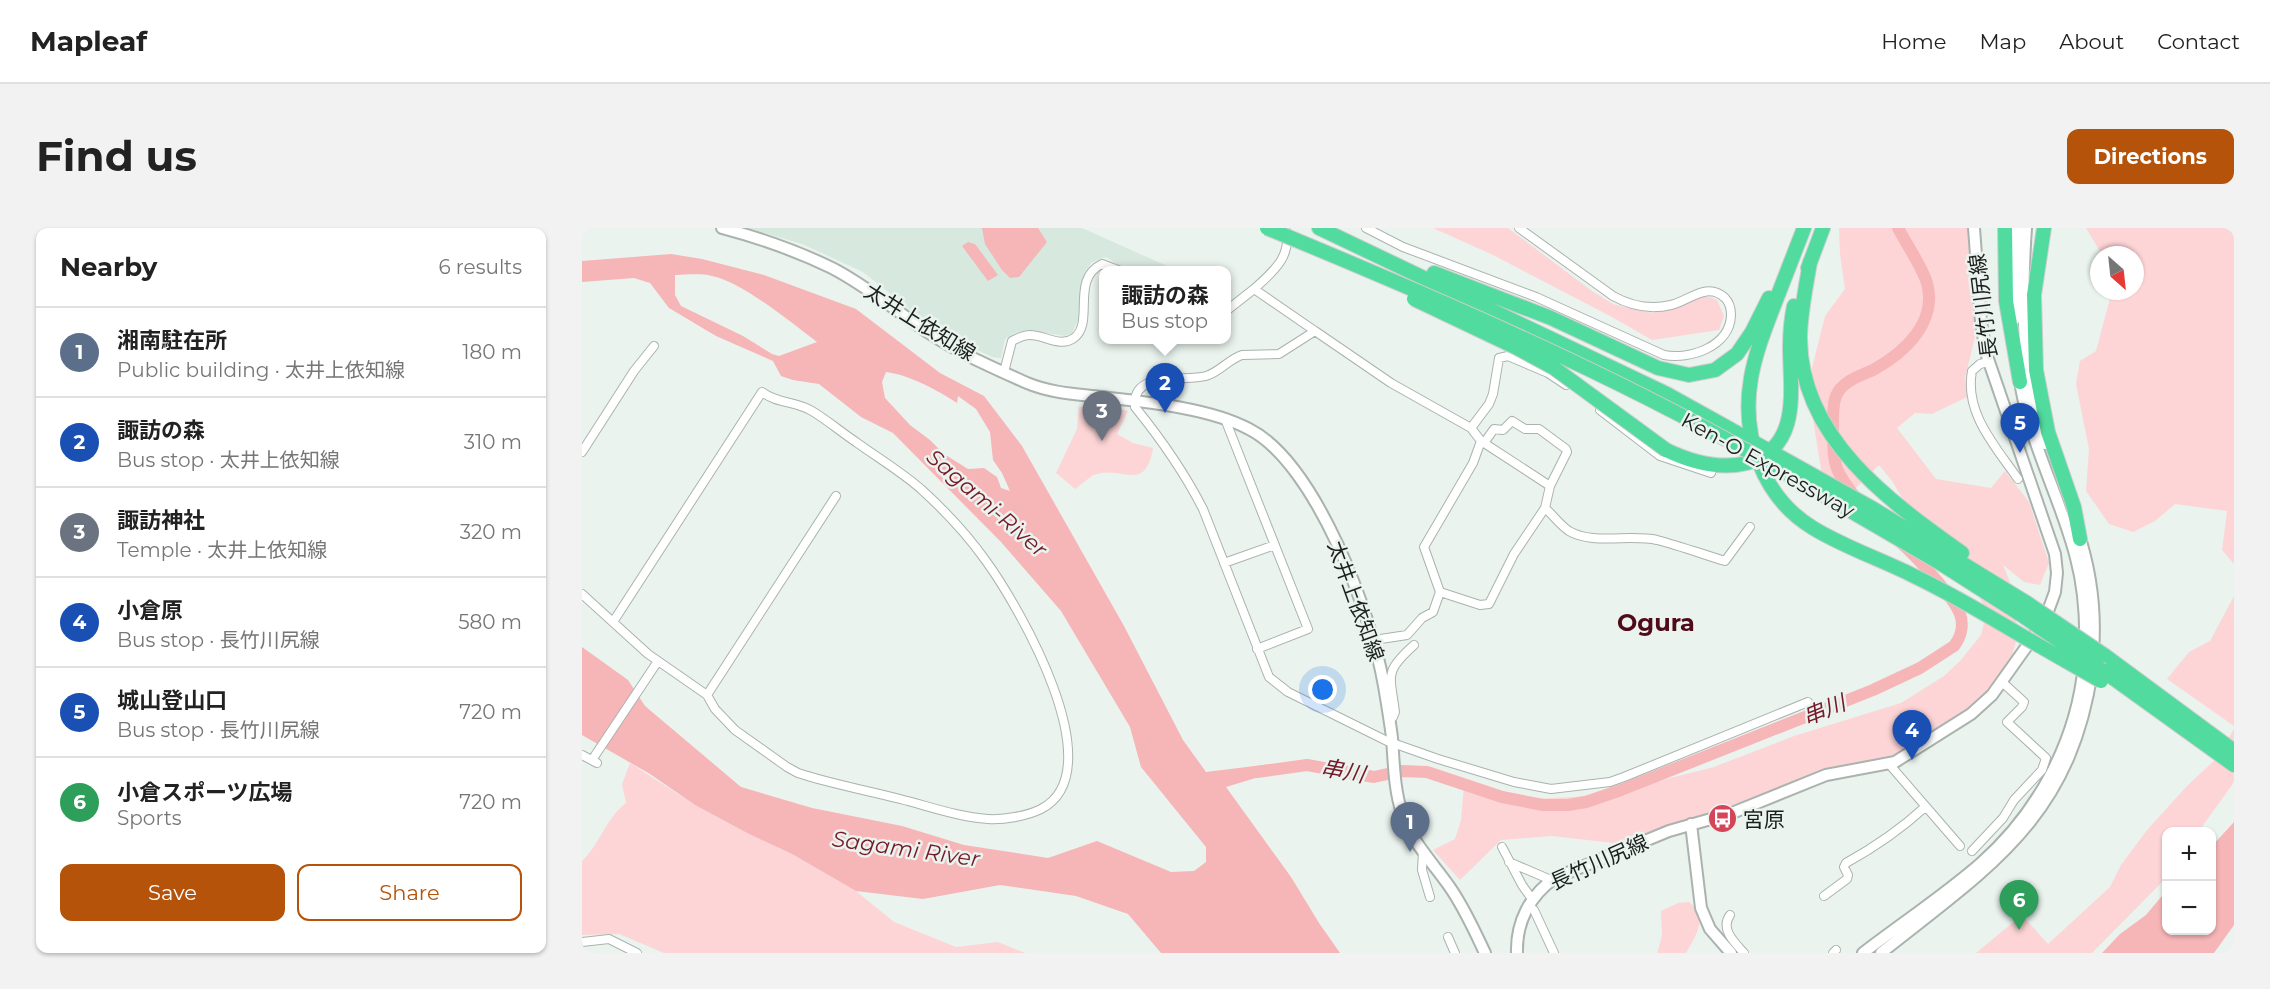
<!DOCTYPE html>
<html lang="en">
<head>
<meta charset="utf-8">
<style>
  :root { --surface:#fff; --page:#f2f2f2; --text:#222; --muted:#767676; --line:#e0e0e0; --accent:#b45309 }
  body { margin:0; font-family:Montserrat,"Noto Sans JP",sans-serif; background:var(--page); color:var(--text) }
  .controls { position:absolute; right:18px; bottom:18px; display:grid; overflow:hidden; border-radius:12px; box-shadow:0 2px 4px #0004 }
  .controls button { width:54px; height:54px; display:grid; place-items:center; padding:0; border:0; border-bottom:2px solid var(--line); background:var(--surface); color:var(--text); font:30px sans-serif }
  .compass { position:absolute; left:1508px; top:18px; width:54px; height:54px; border-radius:50%; background:var(--surface); box-shadow:0 2px 4px #0004; rotate:153deg }
  .you { position:absolute; left:741px; top:462px; width:21px; height:21px; margin:-15px; border:4px solid #fff; border-radius:50%; background:#1a73e8; box-shadow:0 0 0 9px #1a73e833 }
  .badge { display:grid; place-items:center; width:39px; height:39px; border-radius:50%; background:var(--accent); color:#fff; font-size:20px; font-weight:700 }
  .pin { position:absolute; translate:-50% -50px; filter:drop-shadow(0 2px 3px #0008) }
  .pin::after { content:''; position:absolute; top:32px; width:21px; height:18px; background:inherit; clip-path:polygon(0 0,100% 0,50% 100%) }
  .popup { position:absolute; left:517px; top:38px; width:132px; height:78px; box-sizing:border-box; display:grid; place-content:center; border-radius:12px; background:var(--surface); filter:drop-shadow(0 2px 4px #0005); font-size:20px; white-space:nowrap; color:var(--muted) }
  .popup b { font-size:22px; color:var(--text) }
  .popup::after { content:''; position:absolute; left:50%; top:100%; margin-left:-12px; border:12px solid transparent; border-top-color:var(--surface) }
  .list { margin:0; padding:0; list-style:none }
  h2 { display:flex; justify-content:space-between; align-items:center; height:78px; margin:0; padding:0 24px; font-size:26px }
  h2 small { font-size:20px; font-weight:400; color:var(--muted) }
  .list li { display:grid; grid-template-columns:39px 1fr auto; gap:18px; align-items:center; box-sizing:border-box; height:90px; padding:0 24px; border-top:2px solid var(--line) }
  .list b { display:block; font-size:22px; white-space:nowrap }
  .list p { margin:0; font-size:20px; white-space:nowrap; color:var(--muted) }
  .list em { font-size:20px; font-style:normal; color:var(--muted) }
  .actions { display:flex; gap:12px; padding:18px 24px }
  .actions a { flex:1; padding:14px 0; border:2px solid var(--accent); border-radius:12px; text-align:center; font-size:21px; color:var(--accent) }
  .actions .main { background:var(--accent); color:#fff }
  .map { position:relative; flex:none; width:1652px; height:725px; overflow:hidden; border-radius:12px }
  header { display:flex; align-items:center; gap:36px; box-sizing:border-box; height:84px; padding:0 30px; background:var(--surface); border-bottom:2px solid var(--line) }
  header strong { font-size:28px }
  nav { display:flex; gap:33px; margin-inline-start:auto; font-size:21px }
  .intro { display:flex; align-items:center; justify-content:space-between; box-sizing:border-box; height:144px; padding:0 36px }
  h1 { margin:0; font-size:42px }
  .button { padding:15px 27px; border-radius:12px; background:var(--accent); color:#fff; font-size:21px; font-weight:700 }
  main { display:flex; gap:36px; padding:0 36px }
  aside { flex:1; background:var(--surface); border-radius:12px; box-shadow:0 2px 4px #0004 }
  .map>svg:first-child { display:block }
  .built { fill:#d7e8df }
  .green { fill:#fdd5d6 }
  .water { fill:#f6b5b7; fill-rule:evenodd }
  .lines { fill:none; stroke-linecap:round; stroke-linejoin:round }
  .river { stroke:#f6b5b7; stroke-width:12 }
  .street-casing { stroke:#aab3ae; stroke-width:10 }
  .secondary-casing { stroke:#aab3ae; stroke-width:14 }
  .highway-casing { stroke:#cdcece; stroke-width:16 }
  .street { stroke:#fff; stroke-width:8 }
  .secondary { stroke:#fff; stroke-width:10 }
  .highway { stroke:#51db9e; stroke-width:14 }
  .highway-bridge-casing { stroke:#cdcece; stroke-width:16; stroke-linecap:butt }
  .highway-bridge { stroke:#51db9e; stroke-width:14 }
  .labels { text-anchor:middle; dominant-baseline:central; stroke-width:5; stroke-linejoin:round; paint-order:stroke }
  .street-label { font-size:21px; fill:#1c201e; stroke:#eaf3ee }
  .poi-label { font-size:21px; fill:#1c201e; stroke:#eaf3ee; text-anchor:start }
  .water-label { font-size:22px; font-style:italic; fill:#751929; stroke:#eaf3ee }
  .quarter-label { font-size:24px; font-weight:bold; fill:#500a18; stroke:#eaf3ee }
</style>
</head>
<body>
<header>
<strong>Mapleaf</strong>
<nav><a>Home</a><a>Map</a><a>About</a><a>Contact</a></nav>
</header>
<div class="intro"><h1>Find us</h1><a class="button">Directions</a></div>
<main>
<aside>
<h2>Nearby<small>6 results</small></h2>
<ul class="list">
<li><span class="badge" style="background:#5c6f8a">1</span><div><b>湘南駐在所</b><p>Public building · 太井上依知線</p></div><em>180 m</em></li>
<li><span class="badge" style="background:#1a4fb4">2</span><div><b>諏訪の森</b><p>Bus stop · 太井上依知線</p></div><em>310 m</em></li>
<li><span class="badge" style="background:#6b7280">3</span><div><b>諏訪神社</b><p>Temple · 太井上依知線</p></div><em>320 m</em></li>
<li><span class="badge" style="background:#1a4fb4">4</span><div><b>小倉原</b><p>Bus stop · 長竹川尻線</p></div><em>580 m</em></li>
<li><span class="badge" style="background:#1a4fb4">5</span><div><b>城山登山口</b><p>Bus stop · 長竹川尻線</p></div><em>720 m</em></li>
<li><span class="badge" style="background:#2e9e5b">6</span><div><b>小倉スポーツ広場</b><p>Sports</p></div><em>720 m</em></li>
</ul>
<div class="actions"><a class="main">Save</a><a>Share</a></div>
</aside>
<div class="map">
<svg width="1652" height="725" viewBox="0 0 1652 725">
  <rect width="100%" height="100%" fill="#eaf3ee"/>
  <path class="built" d="M166,0H500L594,42H545L524,29L510,34L501,47L496,92L490,105L483,108L446,102L433,105L423,111L419,130L410,129L354,102L281,44L220,16Z"/>
  <path class="green" d="M851,0H926L1010,63L1031,76L1050,81L1071,85L1121,69H1128L1135,72L1142,88L1137,102L1070,112L1030,89L911,27Z
    M1257,0H1388L1393,109L1383,150L1385,169L1350,186L1333,185L1315,200L1354,251L1409,260L1423,243L1447,274L1467,335L1458,357L1442,354L1421,337L1428,354L1436,405L1426,444L1396,478L1308,532L1255,540L1169,571L1032,615L970,608L919,612L878,652L851,622L873,611L879,592L882,557L951,571L993,569L1037,563L1132,539L1212,508L1319,475L1362,448L1378,433L1399,407L1405,384L1376,328L1341,305L1310,253L1297,237L1264,270L1241,253L1232,198L1228,148L1243,88L1263,61L1258,26Z
    M1504,0H1652V336L1640,322L1645,283L1593,276L1573,293L1551,304L1527,296L1504,263L1507,221L1494,156L1498,133L1514,123L1530,63H1553V27H1520Z
    M497,179H531L546,183L535,206L551,215L571,220C563,267 539,236 512,247C506,250 499,257 493,261L474,245L495,201Z
    M1652,368V498L1585,451L1607,424L1628,413Z
    M1652,501V553L1650,557L1617,603L1584,604V650L1510,725H1394L1440,687L1466,716L1528,659L1539,637L1565,602L1605,558L1634,531Z
    M48,535L113,577L167,606L210,626L274,663L312,694L374,719L416,714L443,725H82L37,706L0,707V633C18,616 24,590 44,575L40,556Z
    M1107,674C1127,689 1114,707 1104,725H1075L1080,708L1079,683L1096,675Z"/>
  <path class="water" d="M400,0H456L465,14L437,49L428,50L420,42L403,16Z
    M386,14L393,16L416,47L406,53L380,18Z
    M89,26L120,31L182,47L274,81L358,145L402,168L440,218L542,398L601,512L624,544L689,536L690,545L644,559L709,649L737,695L758,725H579L546,686L494,668L418,657L341,671L274,663L210,626L167,606L113,577L68,546L0,507V419L46,452L63,478L159,559L230,580L320,598L382,617L466,630L515,613L589,644L612,643L624,634V619L559,539L548,499L479,383L419,314L311,205L279,189L237,156L211,152L199,148L191,133L134,108L87,80L68,55L52,50L0,54V33ZM93,47C104,47 119,45 130,48C162,55 208,94 235,114L197,128L190,126L161,108L99,78L93,67ZM304,144C328,147 355,162 375,175L376,168L394,181L408,204L411,232L420,245L428,263L419,260L415,249L402,240L386,241L362,226L348,212L328,197L303,170L300,154Z
    M1652,594V697L1632,725H1520L1538,706L1564,687L1584,663V702H1630V618Z"/>
  <g class="lines">
    <path class="river" d="M1274,270C1253,243 1251,238 1251,204C1251,193 1250,178 1254,168C1260,153 1278,148 1291,142C1322,125 1358,93 1344,52C1337,34 1325,17 1316,0
      M675,544L725,537L792,549L819,543L845,544L920,569L961,577H986L1004,574L1039,562L1291,462L1338,440L1372,418C1379,409 1382,397 1378,386C1371,368 1333,327 1318,314"/>
    <defs>
      <path id="street" d="M703,0C712,27 690,45 672,61L733,103
        M784,0L821,19L954,69L1082,127C1107,132 1148,119 1149,87C1149,81 1148,75 1143,70C1125,53 1107,73 1089,77C1068,82 1049,78 1031,68L937,0
        M644,83L672,61
        M1406,134L1398,136L1390,143C1382,185 1414,219 1436,251
        M422,144L430,113C436,110 441,107 448,107C463,107 478,120 492,110C513,95 488,51 520,36L536,42
        M1018,182L1078,228L1129,245
        M643,191L726,401L675,421
        M889,200L907,176L911,166L917,130L926,128L966,145L984,157
        M902,215L912,201L921,202L930,193L943,201H957L984,221L985,224L968,258
        M0,224L52,143L72,118
        M963,280C971,287 978,297 987,303C1010,317 1048,306 1075,312C1098,318 1120,326 1143,333L1168,299
        M642,335L693,317
        M858,364L898,377L907,376L932,326L963,280L968,258L899,213L889,200L809,155L733,103L697,126L660,127C647,131 638,144 624,148C601,154 549,142 553,179C579,211 602,244 621,281L687,449L706,464L805,513L856,531L932,554L969,561L1028,554L1042,549L1226,474
        M0,366L66,426L125,467L133,481L153,502L205,539L216,545C249,556 284,562 318,571C346,578 376,589 406,591C422,592 445,588 459,581C533,543 436,377 404,333C387,309 362,282 340,262C320,244 296,230 274,214C259,204 245,192 230,183C213,173 196,176 180,164L31,394
        M792,412L825,407L840,390L851,384L858,364L842,319L891,235L899,213
        M125,467L254,268
        M807,492L811,489L813,484C808,446 802,444 832,417
        M0,527L15,535
        M10,532L76,433
        M1307,536L1378,618
        M920,619L940,657L950,671
        M841,623L840,642L848,669
        M1390,623L1421,590L1432,572L1460,542L1464,530L1425,494L1440,479L1442,474L1420,454
        M927,634L969,652
        M1242,668L1265,651L1266,647L1262,639L1264,635C1293,619 1318,602 1343,579
        M946,678L952,682L972,725
        M1148,687C1138,701 1152,714 1162,725
        M866,709L873,725
        M0,714L27,711L55,725
        M1251,725L1254,722"/>
      <path id="secondary" d="M140,0C178,10 215,23 250,40C285,58 314,83 347,105C377,125 412,140 445,155C469,165 494,166 519,169C564,174 628,180 667,201C734,235 790,387 802,458C805,476 808,493 810,510C812,535 812,561 820,585C829,613 851,635 867,658C882,679 892,702 903,725
        M1444,0C1439,73 1439,146 1463,216
        M1432,92L1435,0
        M1437,146C1445,211 1478,267 1494,330C1502,360 1504,390 1503,421
        M1496,304C1509,343 1514,384 1511,424
        M1109,596L1119,680L1128,701L1149,725
        M935,725C934,694 948,667 973,650L1087,603L1150,585L1244,547L1313,534L1389,486L1410,467L1462,394L1473,364L1475,345L1473,326L1404,125L1399,94L1392,0
        M1281,725C1320,695 1361,668 1398,636C1456,585 1495,513 1502,436
        M1299,725C1407,639 1488,591 1510,443"/>
      <path id="highway" d="M737,0L1085,166L1290,280L1445,375
        M1222,0C1211,28 1200,57 1189,85C1181,106 1173,127 1169,150C1159,207 1180,269 1231,300C1262,319 1298,331 1330,347C1368,365 1405,387 1442,409
        M1423,0L1424,73L1438,154
        M1462,0L1452,67L1454,142L1466,204L1492,279L1498,311
        M1228,34C1224,59 1218,85 1218,111C1219,210 1307,273 1380,325
        M1226,40L1241,0
        M852,45L969,90L1076,140L1107,147L1133,142L1155,126L1170,104L1187,70
        M1084,222C1109,234 1137,242 1165,235C1220,219 1208,162 1208,120C1208,106 1209,92 1212,78
        M1176,229L1358,335L1438,386
        M1522,427L1652,523
        M1520,442L1652,537"/>
    </defs>
    <use href="#street" class="street-casing"/>
    <use href="#secondary" class="secondary-casing"/>
    <use href="#highway" class="highway-casing"/>
    <use href="#street" class="street"/>
    <use href="#secondary" class="secondary"/>
    <use href="#highway" class="highway"/>
    <defs>
      <path id="highway-bridge" d="M685,0C852,69 1018,140 1176,229
        M832,71L935,120L972,140L1084,222
        M1445,375L1522,427
        M1438,386L1520,442
        M1442,409L1519,453"/>
    </defs>
    <use href="#highway-bridge" class="highway-bridge-casing"/>
    <use href="#highway-bridge" class="highway-bridge"/>
  </g>
  <defs>
    <symbol id="bus-disc" viewBox="-11 -11 22 22"><circle r="9.5" fill="#d54559" stroke="#eaf3ee"/><path d="M-5-6H5V4H4V6H2V4H-2V6H-4V4H-5ZM-3.5-4V0h7V-4ZM-3.5 1.2v1.5H-2V1.2ZM2 1.2v1.5H3.5V1.2Z" fill="#fff"/></symbol>
  </defs>
  <g fill-rule="evenodd">
    <use href="#bus-disc" x="1124" y="574" width="33" height="33"/>
  </g>
  <g class="labels">
    <g class="street-label">
      <text transform="translate(1401 78) rotate(-97)">長竹川尻線</text>
      <text transform="translate(338 94) rotate(32)">太井上依知線</text>
      <text transform="translate(1186 237) rotate(29)">Ken-O Expressway</text>
      <text transform="translate(774 373) rotate(70)">太井上依知線</text>
      <text transform="translate(1017 634) rotate(-24)">長竹川尻線</text>
    </g>
    <g class="poi-label">
      <text x="1161" y="591">宮原</text>
    </g>
    <g class="water-label">
      <text transform="translate(405 275) rotate(41)">Sagami-River</text>
      <text transform="translate(1242 482) rotate(-22)">串川</text>
      <text transform="translate(761 543) rotate(10)">串川</text>
      <text transform="translate(324 621) rotate(8)">Sagami River</text>
    </g>
    <g class="quarter-label">
      <text x="1074" y="394">Ogura</text>
    </g>
  </g>
</svg>
<div class="controls">
<button>+</button>
<button>−</button>
</div>
<svg class="compass" viewBox="-18 -18 36 36"><path d="M0-13l5 13h-10z" fill="#e53935"/><path d="M0 13l5-13h-10z" fill="#767676"/></svg>
<div class="you"></div>
<div class="pin badge" style="left:828px;top:624px;background:#5c6f8a">1</div>
<div class="pin badge" style="left:583px;top:185px;background:#1a4fb4">2</div>
<div class="popup"><b>諏訪の森</b>Bus stop</div>
<div class="pin badge" style="left:520px;top:213px;background:#6b7280">3</div>
<div class="pin badge" style="left:1330px;top:532px;background:#1a4fb4">4</div>
<div class="pin badge" style="left:1438px;top:225px;background:#1a4fb4">5</div>
<div class="pin badge" style="left:1437px;top:702px;background:#2e9e5b">6</div>
</div>
</main>
</body>
</html>
